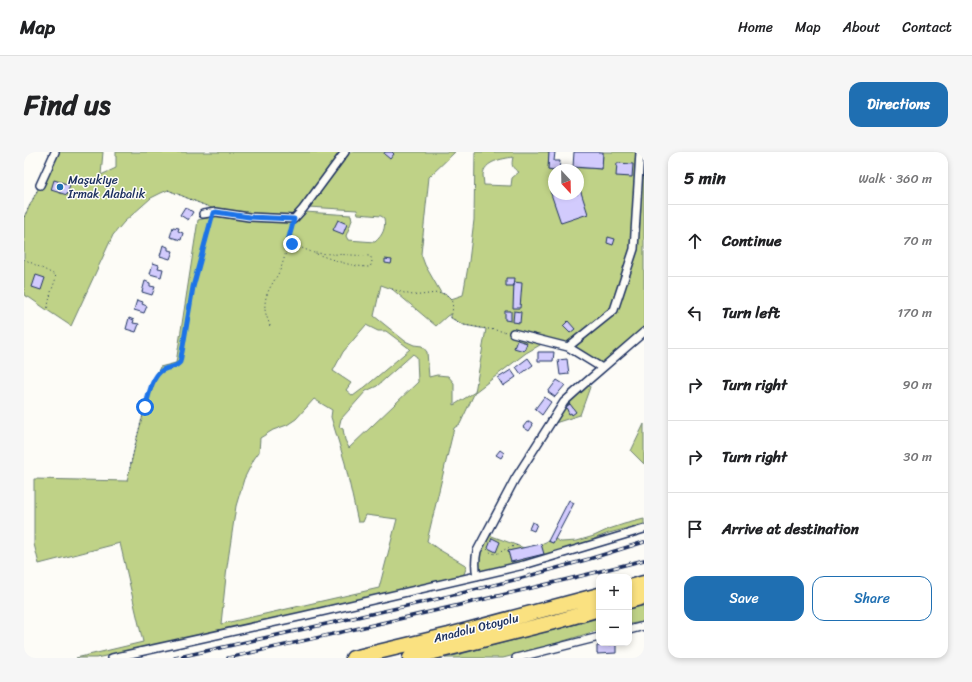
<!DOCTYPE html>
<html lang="en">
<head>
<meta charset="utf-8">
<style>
  :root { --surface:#fff; --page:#f6f6f6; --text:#202124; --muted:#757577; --line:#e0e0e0; --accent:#1f6fb2 }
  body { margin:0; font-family:Sriracha,sans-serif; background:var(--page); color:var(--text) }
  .controls { position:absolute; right:12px; bottom:12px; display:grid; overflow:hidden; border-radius:8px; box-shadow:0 2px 6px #0003 }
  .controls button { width:36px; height:36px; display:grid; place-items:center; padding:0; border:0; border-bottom:1px solid var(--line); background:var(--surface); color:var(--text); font:20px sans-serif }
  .compass { position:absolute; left:524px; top:12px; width:36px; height:36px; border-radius:50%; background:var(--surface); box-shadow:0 2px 6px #0003; rotate:158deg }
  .stop { position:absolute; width:12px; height:12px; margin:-9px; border:3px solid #1a73e8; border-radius:50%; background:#fff }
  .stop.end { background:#1a73e8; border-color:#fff; box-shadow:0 1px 4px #0008 }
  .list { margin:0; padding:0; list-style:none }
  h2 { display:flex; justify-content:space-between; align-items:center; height:52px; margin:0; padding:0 16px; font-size:17px }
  h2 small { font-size:13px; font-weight:400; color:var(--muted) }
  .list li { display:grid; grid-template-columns:26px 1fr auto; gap:12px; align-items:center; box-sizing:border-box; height:72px; padding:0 16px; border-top:1px solid var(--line) }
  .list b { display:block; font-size:15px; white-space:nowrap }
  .list em { font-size:13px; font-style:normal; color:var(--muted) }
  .actions { display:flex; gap:8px; padding:12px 16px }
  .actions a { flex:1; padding:9px 0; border:1px solid var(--accent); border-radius:12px; text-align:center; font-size:14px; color:var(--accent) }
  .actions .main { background:var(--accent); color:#fff }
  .icon { flex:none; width:22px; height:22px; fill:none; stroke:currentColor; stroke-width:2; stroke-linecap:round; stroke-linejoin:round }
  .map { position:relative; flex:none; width:620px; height:506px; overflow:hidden; border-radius:12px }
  header { display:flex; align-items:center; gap:24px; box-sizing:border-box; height:56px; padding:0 20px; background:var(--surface); border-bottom:1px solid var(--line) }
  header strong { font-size:19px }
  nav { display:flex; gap:22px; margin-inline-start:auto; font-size:14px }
  .intro { display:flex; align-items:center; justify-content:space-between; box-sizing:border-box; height:96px; padding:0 24px }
  h1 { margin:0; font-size:28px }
  .button { padding:10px 18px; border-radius:12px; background:var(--accent); color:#fff; font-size:14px; font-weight:700 }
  main { display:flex; gap:24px; padding:0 24px }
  aside { flex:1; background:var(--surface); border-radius:12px; box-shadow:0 2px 6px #0003 }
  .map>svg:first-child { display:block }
  .green { fill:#bfd287; stroke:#6d8072; fill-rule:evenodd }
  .building { fill:#d2cbfd; stroke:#1b2f5e }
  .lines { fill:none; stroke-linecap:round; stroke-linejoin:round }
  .street-casing { stroke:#1b2f5e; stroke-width:10 }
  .highway-casing { stroke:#1b2f5e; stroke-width:17 }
  .path { stroke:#1b2f5e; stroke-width:1; stroke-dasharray:1 3; stroke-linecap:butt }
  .street { stroke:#fdfcf7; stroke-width:7 }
  .highway { stroke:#fae180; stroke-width:14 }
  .rail-casing { stroke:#1b2f5e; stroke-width:3.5 }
  .rail { stroke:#fdfcf7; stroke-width:2; stroke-dasharray:6; stroke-linecap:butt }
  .route { stroke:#1a73e8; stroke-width:5 }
  .poi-dot { fill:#1f6fb2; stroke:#fdfcf7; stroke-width:1.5 }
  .labels { text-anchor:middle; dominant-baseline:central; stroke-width:3; stroke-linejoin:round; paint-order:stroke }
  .poi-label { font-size:12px; fill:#1b2f5e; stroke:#fdfcf7; text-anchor:start }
  .street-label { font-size:12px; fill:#1b2f5e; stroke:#fdfcf7 }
</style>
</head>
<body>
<header>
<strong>Map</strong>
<nav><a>Home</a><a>Map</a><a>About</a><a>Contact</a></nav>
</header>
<div class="intro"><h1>Find us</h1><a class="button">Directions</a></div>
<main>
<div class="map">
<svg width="620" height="506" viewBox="0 0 620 506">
  <rect width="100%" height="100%" fill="#fdfcf7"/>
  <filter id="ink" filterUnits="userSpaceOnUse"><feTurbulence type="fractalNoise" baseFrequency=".025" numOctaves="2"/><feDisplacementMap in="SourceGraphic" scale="8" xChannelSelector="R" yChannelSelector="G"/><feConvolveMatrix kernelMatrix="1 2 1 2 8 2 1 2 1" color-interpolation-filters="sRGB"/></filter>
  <g filter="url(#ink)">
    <path class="green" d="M34,0H79L77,23L92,16V0H318L274,60L268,64L228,62L190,57L144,38L137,41L127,46L100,70L89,83L47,174L23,158L6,146L0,143V65L16,33L20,34Z
      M325,0H431L405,25L397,102L401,113L417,141L423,143L427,147L439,143L445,109L450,68L451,0H525L524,18L530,19V42H554V18H543V15L578,17L579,0H620V180L578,216L544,195L523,189L502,201L451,240L436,272L430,276L403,389L414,397L443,414L440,422L434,426L421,430L337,447L307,456L72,506H52L119,490L96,391L15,412L10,392V327L103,329C112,290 120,251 136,215L152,211L174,68L191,64L212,66L269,69L281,60L327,63L328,68L322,84L324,88L351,90C359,83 362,76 360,66L357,64L334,62L333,58L284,55ZM489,5C487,14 488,16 495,20L488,26L487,34L460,33C460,30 459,26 459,23C460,9 478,7 489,5ZM357,133L368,137L412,174L423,164L427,162V166L440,173L462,177L451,240L430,253V231L424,224L413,223L405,225L403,200L398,194L390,193L381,189L350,164ZM342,173L354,179H362L386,197L341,235L329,244L322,238L327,231L309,219L319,200ZM389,202L393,205L394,230L325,296L321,288L319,277L315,275L317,267L342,239L353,234ZM290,247L308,258L307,265L321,311L334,370H339L342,363L373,367L355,436L197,472L203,415L212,354L220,327L230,307L235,300L236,286L249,278L263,273L272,267Z
      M564,231L566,235L556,263L531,271L547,247Z
      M620,272V312L607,299Z
      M620,367V372L585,381L572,386L564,391L525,403L480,414L457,419L454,416L456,398L465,383L500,396L484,399L487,410L519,402L517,392L524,389L529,391L531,387L537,390L553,389L570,384L585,377L600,372Z
      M620,453V470L613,471L605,472V457Z
      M575,466V478L514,497L479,506H421Z"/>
    <path class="building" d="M361,0H368L370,2L366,7L360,2Z
      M525,0H531L530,9H536L535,18H530V19L524,18Z
      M550,0H579L578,17L549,15Z
      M593,11L609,12L608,25L592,24Z
      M30,28L46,33L43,43L27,38Z
      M554,31L564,62L537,71L526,39L530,38V42H554Z
      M161,55L169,60L164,68L156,63Z
      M314,68L323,72L319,82L309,78Z
      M149,75L155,76L154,79L159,81L157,88L146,85Z
      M584,85L591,87L589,93L583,91Z
      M139,93L144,95V98L149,99L146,107L136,104Z
      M361,107L368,108L367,112L361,111Z
      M129,111L135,113L134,116L139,117L137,125L126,122Z
      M12,123L21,126L17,138L8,135Z
      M482,126H491L490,134H482Z
      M121,129L126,131V134L131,135L128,143L118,140Z
      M490,130L498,131L496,156H489Z
      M113,148L119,150L118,152L123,154L120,161L110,158Z
      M481,159H487V169L481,168Z
      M490,159L497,160L496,171L489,170Z
      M105,166L110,168L109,171L115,172L112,180L102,177Z
      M544,169L551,177L546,181L539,174Z
      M493,188L503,191L500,199L490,196Z
      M514,200H530L529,209H514Z
      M504,206L509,213L497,222L492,215Z
      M543,207L545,222L536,223L534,208Z
      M487,218L492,225L479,234L474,226Z
      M533,228L541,233L531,245L524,240Z
      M520,245L527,250L518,263L511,257Z
      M546,252L552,260L548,263L547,261L545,262L542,255Z
      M505,269L508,271V272L509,273L505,279L499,275L503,270L505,271Z
      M476,298L480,301L477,306L472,303Z
      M545,348L550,351L529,391L524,389Z
      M508,370L513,372L510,379L505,377Z
      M468,386L476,390L472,400L464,396Z
      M517,392L520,402L487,410L484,399Z
      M586,491H592V501L573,502V494L586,493Z"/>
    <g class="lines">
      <defs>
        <path id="street" d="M16,33L31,0
          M179,62L192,60L225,65L270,67L279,57L321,0
          M489,181L544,195
          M578,216L544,195L590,158L610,97L616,0
          M453,424C451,415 451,408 453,399L491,327L540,250L560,232L620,180
          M605,478L620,474
          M88,506L279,464L500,413L620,377
          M492,506L575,485"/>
        <path id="highway" d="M605,435L620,431
          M605,449L620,445
          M329,506L425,483L575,443
          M386,506L534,469L575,457"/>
      </defs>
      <use href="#street" class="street-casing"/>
      <use href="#highway" class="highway-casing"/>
      <path class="path" d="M144,38L182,54
        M0,65L13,39
        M264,89L268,92L290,101C307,107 327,115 346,115C348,111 349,108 346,104L290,101
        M0,107L31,123L32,126L27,140L23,158
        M368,137C375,139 382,142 389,143C399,145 422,135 427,148C430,153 428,161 427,166L440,173L483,180
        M246,174C244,167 240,160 241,153C241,139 252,128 257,116C262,102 265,87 268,73
        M105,320C110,296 116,272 123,249C126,242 127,235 130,228C138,212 147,220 154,212C157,209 157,204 158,201L169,135L187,68
        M463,397C471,406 475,400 484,396C487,395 491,394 494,393
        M332,442L333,445
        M269,456L270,459"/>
      <use href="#street" class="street"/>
      <use href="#highway" class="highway"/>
      <defs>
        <path id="rail" d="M151,506L409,448L494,427L565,407L620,390
          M204,506C343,474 482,444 620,408"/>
      </defs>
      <use href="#rail" class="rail-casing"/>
      <use href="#rail" class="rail"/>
    </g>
  </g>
  <g class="lines" filter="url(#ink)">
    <path class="route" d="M121,255C125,244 127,228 136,220C141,214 152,217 156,210C157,207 157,203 158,200L169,135L189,61L192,60L225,65L270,67L264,89L268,92"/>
  </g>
  <circle class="poi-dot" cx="36" cy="35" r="4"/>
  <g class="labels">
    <g class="poi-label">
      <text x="44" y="28">Maşukiye<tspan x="44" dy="14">Irmak Alabalık</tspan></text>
    </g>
    <g class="street-label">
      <text transform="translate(452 476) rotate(-14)">Anadolu Otoyolu</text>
    </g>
  </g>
</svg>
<div class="controls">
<button>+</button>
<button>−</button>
</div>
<svg class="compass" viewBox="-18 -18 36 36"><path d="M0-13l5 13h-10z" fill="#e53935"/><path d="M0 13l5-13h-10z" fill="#757577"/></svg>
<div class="stop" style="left:121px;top:255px"></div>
<div class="stop end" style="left:268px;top:92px"></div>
</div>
<aside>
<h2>5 min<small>Walk · 360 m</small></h2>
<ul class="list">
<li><svg class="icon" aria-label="ahead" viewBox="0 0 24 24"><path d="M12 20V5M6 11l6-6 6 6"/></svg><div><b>Continue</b></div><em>70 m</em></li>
<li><svg class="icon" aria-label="left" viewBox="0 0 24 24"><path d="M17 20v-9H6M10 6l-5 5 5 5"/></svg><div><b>Turn left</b></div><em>170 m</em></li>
<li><svg class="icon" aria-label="right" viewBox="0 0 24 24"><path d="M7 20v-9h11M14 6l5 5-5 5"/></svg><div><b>Turn right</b></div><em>90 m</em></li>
<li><svg class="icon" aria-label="right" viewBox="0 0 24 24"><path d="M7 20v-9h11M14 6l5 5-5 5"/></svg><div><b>Turn right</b></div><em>30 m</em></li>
<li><svg class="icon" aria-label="arrive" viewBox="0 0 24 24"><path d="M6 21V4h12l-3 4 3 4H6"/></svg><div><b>Arrive at destination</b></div></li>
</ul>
<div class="actions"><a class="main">Save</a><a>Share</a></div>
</aside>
</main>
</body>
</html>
